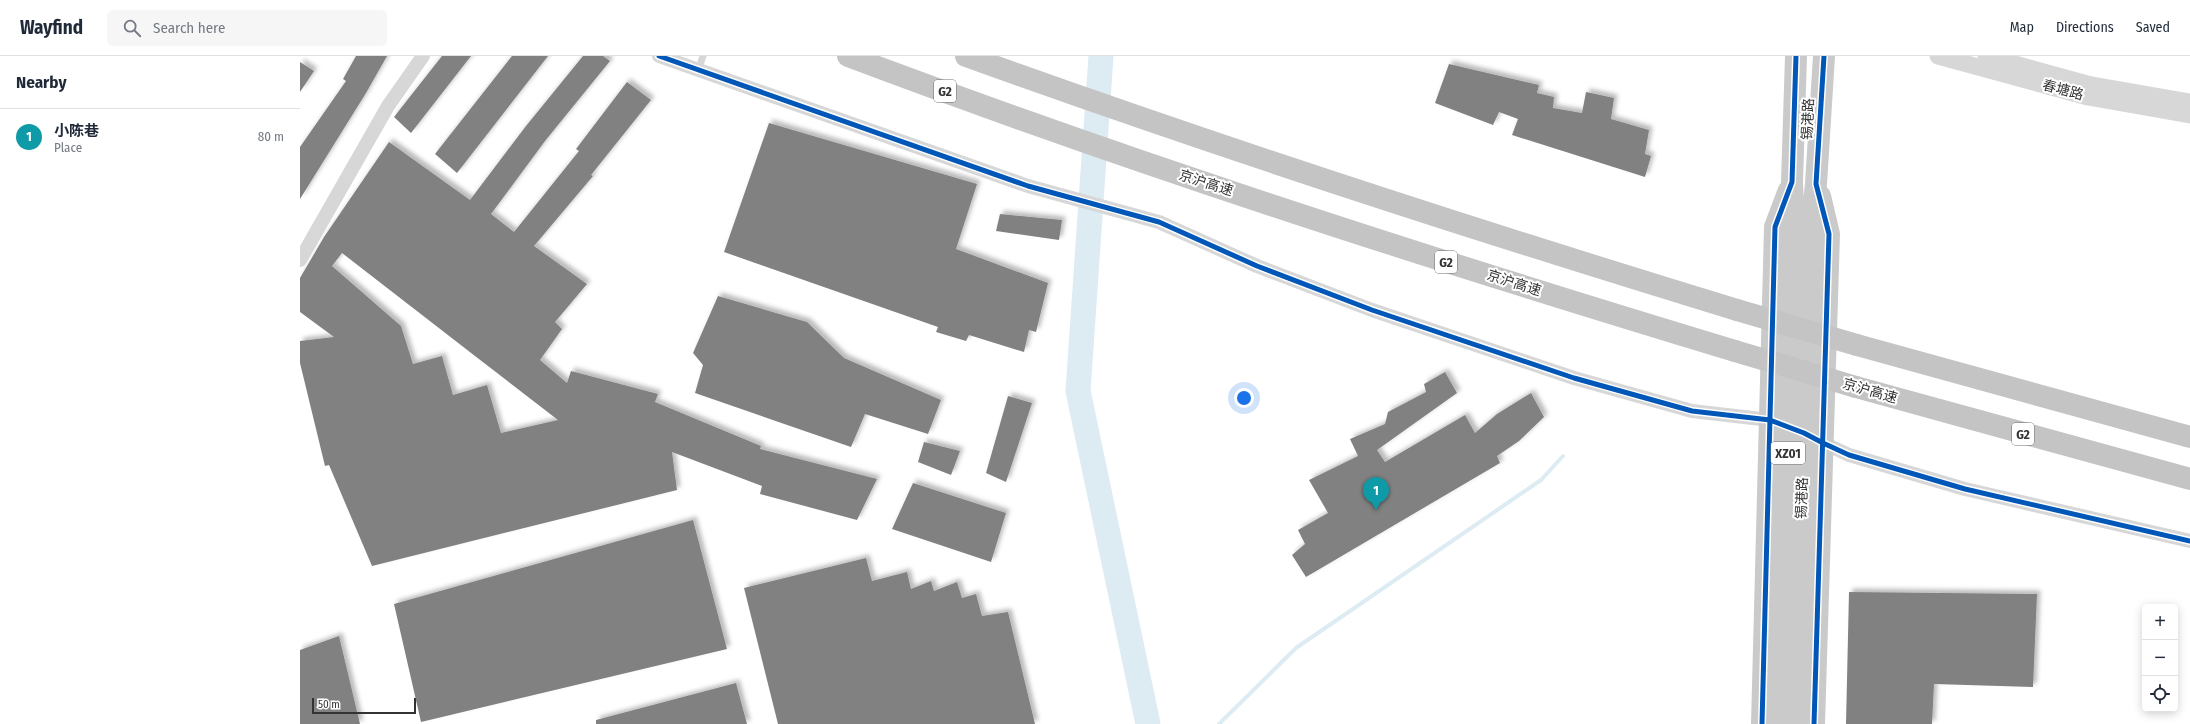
<!DOCTYPE html>
<html lang="en">
<head>
<meta charset="utf-8">
<style>
  :root { --surface:#fff; --page:#f6f6f7; --text:#1f2937; --muted:#747a83; --line:#e0e1e3; --accent:#0b8043 }
  body { margin:0; font-family:"Fira Sans Condensed","Noto Sans SC",sans-serif; background:var(--page); color:var(--text) }
  .controls { position:absolute; right:12px; bottom:12px; display:grid; overflow:hidden; border-radius:6px; box-shadow:0 2px 10px #0003 }
  .controls button { width:36px; height:36px; display:grid; place-items:center; padding:0; border:0; border-bottom:1px solid var(--line); background:var(--surface); color:var(--text); font:20px sans-serif }
  .scale { position:absolute; left:12px; bottom:10px; width:104px; box-sizing:border-box; padding-left:4px; border:2px solid #333; border-top:0; font-size:11px; line-height:14px; white-space:nowrap; color:#333; -webkit-text-stroke:3px #fff; paint-order:stroke }
  .you { position:absolute; left:944px; top:342px; width:14px; height:14px; margin:-10px; border:3px solid #fff; border-radius:50%; background:#1a73e8; box-shadow:0 0 0 6px #1a73e833 }
  .badge { display:grid; place-items:center; width:26px; height:26px; border-radius:50%; background:var(--accent); color:#fff; font-size:13px; font-weight:700 }
  .pin { position:absolute; translate:-50% -33px; filter:drop-shadow(0 1px 2px #0008) }
  .pin::after { content:''; position:absolute; top:21px; width:14px; height:12px; background:inherit; clip-path:polygon(0 0,100% 0,50% 100%) }
  .list { margin:0; padding:0; list-style:none }
  h2 { display:flex; justify-content:space-between; align-items:center; height:52px; margin:0; padding:0 16px; font-size:17px }
  h2 small { font-size:13px; font-weight:400; color:var(--muted) }
  .list li { display:grid; grid-template-columns:26px 1fr auto; gap:12px; align-items:center; box-sizing:border-box; height:56px; padding:0 16px; border-top:1px solid var(--line) }
  .list b { display:block; font-size:15px; white-space:nowrap }
  .list p { margin:0; font-size:13px; white-space:nowrap; color:var(--muted) }
  .list em { font-size:13px; font-style:normal; color:var(--muted) }
  .icon { flex:none; width:22px; height:22px; fill:none; stroke:currentColor; stroke-width:2; stroke-linecap:round; stroke-linejoin:round }
  .map { position:relative; flex:none; width:1890px; height:668px; overflow:hidden }
  header { display:flex; align-items:center; gap:24px; box-sizing:border-box; height:56px; padding:0 20px; background:var(--surface); border-bottom:1px solid var(--line) }
  header strong { font-size:19px }
  nav { display:flex; gap:22px; margin-inline-start:auto; font-size:14px }
  .search { width:280px; height:36px; background:var(--page); display:flex; align-items:center; gap:10px; box-sizing:border-box; padding:0 14px; border-radius:6px; color:var(--muted); font-size:15px }
  main { display:flex }
  aside { flex:1; background:var(--surface) }
  .map>svg:first-child { display:block }
  .lines { fill:none; stroke-linecap:round; stroke-linejoin:round }
  .stream { stroke:#ddebf3; stroke-width:4 }
  .river { stroke:#ddebf3; stroke-width:25 }
  .building { fill:#818181; fill-rule:evenodd; filter:url(#shadow) }
  .service { stroke:#d7d7d7; stroke-width:7 }
  .minor { stroke:#d7d7d7; stroke-width:14 }
  .tertiary { stroke:#d7d7d7; stroke-width:17 }
  .primary { stroke:#cacaca; stroke-width:22 }
  .motorway { stroke:#c4c4c4; stroke-width:22 }
  .motorway-bridge { stroke:#c4c4c4; stroke-width:22 }
  .cycleway-casing { stroke:#fff; stroke-width:8 }
  .cycleway { stroke:#0057b8; stroke-width:5 }
  .labels { text-anchor:middle; dominant-baseline:central; stroke-width:4; stroke-linejoin:round; paint-order:stroke }
  .shield { fill:#fff; stroke:#707070; stroke-width:1 }
  .shield-label { font-size:13px; font-weight:bold; fill:#333 }
  .street-label { font-size:14px; fill:#333; stroke:#fff }
</style>
</head>
<body>
<header>
<strong>Wayfind</strong>
<div class="search"><svg class="icon" aria-label="search" viewBox="0 0 24 24"><circle cx="10" cy="10" r="6"/><path d="M15 15l6 6"/></svg>Search here</div>
<nav><a>Map</a><a>Directions</a><a>Saved</a></nav>
</header>
<main>
<aside>
<h2>Nearby<small></small></h2>
<ul class="list">
<li><span class="badge" style="background:#0f9aa8">1</span><div><b>小陈巷</b><p>Place</p></div><em>80 m</em></li>
</ul>
</aside>
<div class="map">
<svg width="1890" height="668" viewBox="0 0 1890 668">
  <defs>
    <filter id="shadow"><feDropShadow dx="3.5" dy="-3.5" stdDeviation="2" flood-color="#0004"/></filter>
  </defs>
  <rect width="100%" height="100%" fill="#fff"/>
  <g class="lines">
    <path class="stream" d="M919,668L996,592L1241,424L1263,400"/>
    <path class="river" d="M801,0L778,335L848,668"/>
  </g>
  <path class="building" d="M56,0H87L66,37L0,143V91L46,25L43,23Z
    M142,0H171L111,77L94,61Z
    M212,0H248L157,117L135,98Z
    M283,0H303L310,5L245,85L191,158L214,176L279,95L276,93L327,26L351,44L291,119L293,120L234,190L287,228L255,266L262,273L240,304L267,327L271,315L358,338L355,346L461,390L460,393L577,423L557,464L460,438L462,430L372,396L377,434L72,510L29,409L25,410L0,307V285L34,281L0,256V222L24,181L89,86L170,144L226,70ZM42,197L175,300L258,364L201,377L187,329L153,339L142,300L113,308L101,270L32,210Z
    M0,6L14,15L0,36Z
    M1149,8L1239,29L1237,37L1254,41L1253,52L1282,57L1286,36L1314,42L1311,63L1349,74L1345,98L1351,100L1345,121L1212,79L1218,63L1199,56L1193,69L1135,47Z
    M469,67L677,128L656,193L748,227L736,276L729,274L724,296L669,279L666,285L636,276L638,271L424,196Z
    M700,158L762,164L759,184L696,175Z
    M418,240L507,266L544,302L641,344L628,378L565,358L551,391L395,337L403,309L393,297Z
    M1145,316L1157,337L1077,394L1085,406L1165,359L1175,377L1197,358L1231,337L1244,361L1219,385L1197,400L1200,407L1006,521L992,499L1005,488L998,474L1028,457L1009,424L1058,400L1050,383L1085,368L1088,356L1126,336L1124,328Z
    M708,340L732,347L706,426L686,417Z
    M624,386L660,395L651,419L618,406Z
    M613,427L706,457L691,506L592,473Z
    M393,464L427,593L121,666L94,548Z
    M566,502L572,525L607,516L611,533L631,525L634,535L657,526L662,542L676,538L682,560L708,556L735,668H478L444,532Z
    M1549,536L1737,538L1733,631L1634,628L1632,668H1546Z
    M39,580L60,668H0V594Z
    M436,627L447,668H296V664Z"/>
  <g class="lines">
    <path class="service" d="M399,12L403,0"/>
    <path class="minor" d="M359,0L728,130L859,166L957,210L1072,254L1274,322L1392,355L1470,364L1478,367
      M0,204L88,50L123,0
      M1517,384L1549,399L1665,433L1890,485"/>
    <path class="tertiary" d="M1638,0L1788,41L1890,59
      M1686,0L1791,29L1890,46"/>
    <path class="primary" d="M1462,668L1475,171L1489,134
      M1480,668L1494,173L1492,126L1496,0
      M1496,668L1511,176L1516,128L1524,0
      M1514,668L1529,178L1520,140"/>
    <path class="motorway" d="M548,0C840,110 1137,205 1435,295
      M666,0C921,92 1178,175 1437,254
      M1557,289L1890,381
      M1556,331L1890,423"/>
    <path class="motorway-bridge" d="M1437,254L1557,289
      M1435,295L1556,331"/>
    <defs>
      <path id="cycleway" d="M359,0L728,130L859,166L957,210L1072,254L1274,322L1392,355L1470,364L1504,377L1523,387L1549,399L1665,433L1890,485
        M1462,668L1475,171L1492,126L1496,0
        M1514,668L1529,178L1516,128L1524,0"/>
    </defs>
    <use href="#cycleway" class="cycleway-casing"/>
    <use href="#cycleway" class="cycleway"/>
  </g>
  <g class="labels">
    <g class="shield">
      <rect x="634" y="24" width="22" height="22" rx="3"/>
      <rect x="1135" y="195" width="22" height="22" rx="3"/>
      <rect x="1712" y="367" width="22" height="22" rx="3"/>
      <rect x="1471" y="386" width="34" height="22" rx="3"/>
    </g>
    <g class="shield-label">
      <text x="645" y="35">G2</text>
      <text x="1146" y="206">G2</text>
      <text x="1723" y="378">G2</text>
      <text x="1488" y="397">XZ01</text>
    </g>
    <g class="street-label">
      <text transform="translate(1763 34) rotate(15)">春塘路</text>
      <text transform="translate(1508 63) rotate(-87)">锡港路</text>
      <text transform="translate(906 127) rotate(18)">京沪高速</text>
      <text transform="translate(1214 227) rotate(18)">京沪高速</text>
      <text transform="translate(1570 335) rotate(16)">京沪高速</text>
      <text transform="translate(1502 442) rotate(-88)">锡港路</text>
    </g>
  </g>
</svg>
<div class="controls">
<button>+</button>
<button>−</button>
<button><svg class="icon" aria-label="locate" viewBox="0 0 24 24"><circle cx="12" cy="12" r="6"/><path d="M12 2v4M12 18v4M2 12h4M18 12h4"/></svg></button>
</div>
<div class="scale">50 m</div>
<div class="you"></div>
<div class="pin badge" style="left:1076px;top:454px;background:#0f9aa8">1</div>
</div>
</main>
</body>
</html>
